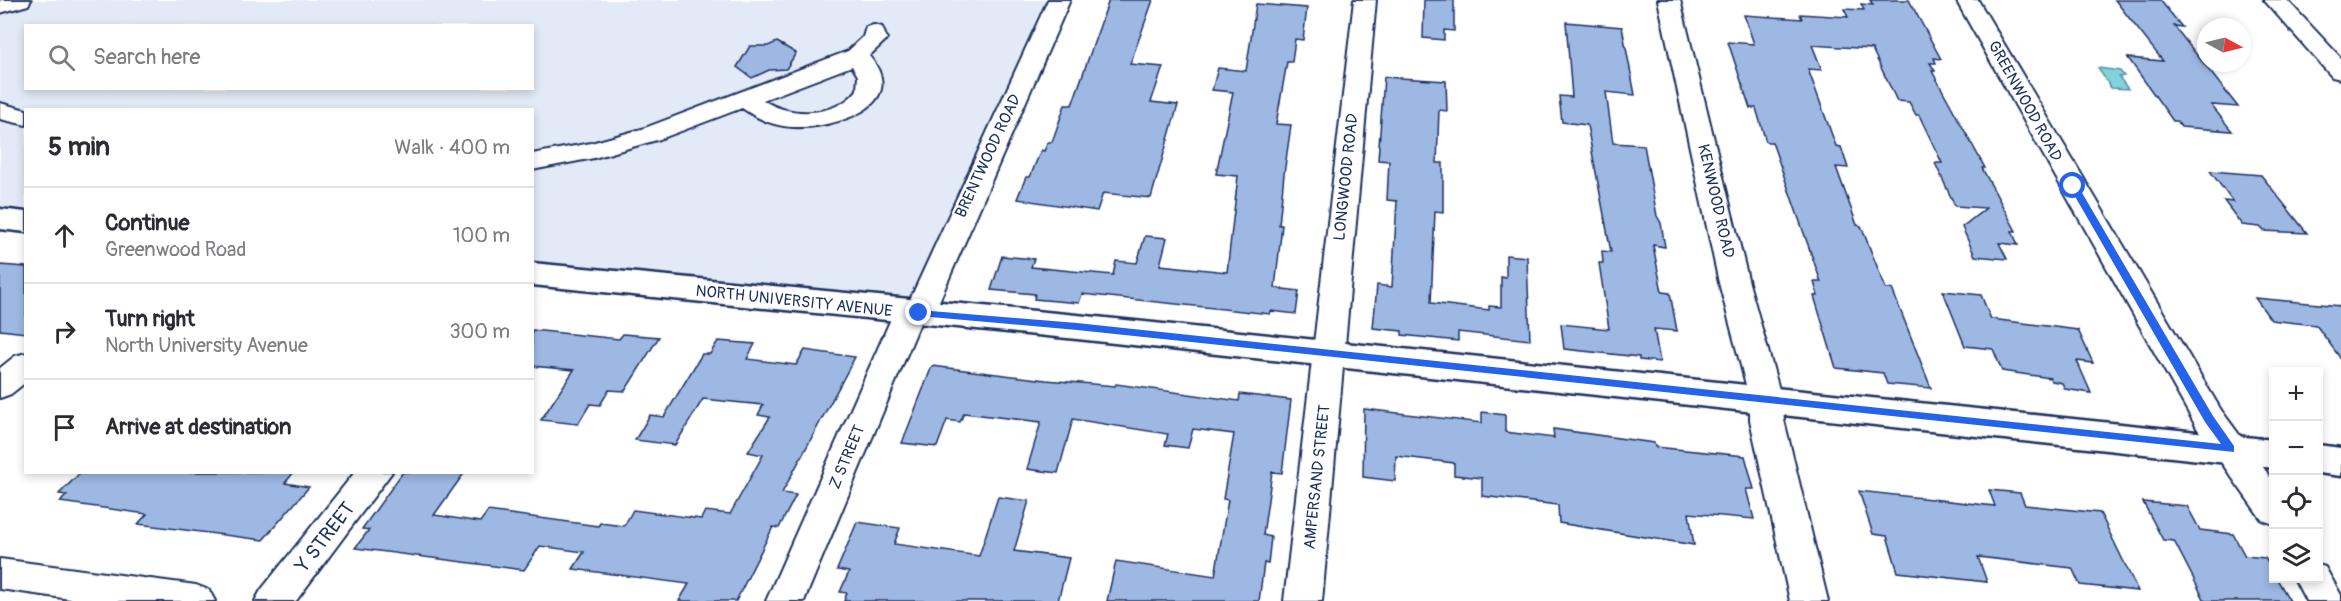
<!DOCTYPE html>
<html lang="en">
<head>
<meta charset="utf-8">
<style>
  :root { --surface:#fff; --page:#f2f2f3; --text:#2b2b33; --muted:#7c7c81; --line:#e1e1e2 }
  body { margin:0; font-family:Pangolin,sans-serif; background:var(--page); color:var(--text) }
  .controls { position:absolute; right:18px; bottom:18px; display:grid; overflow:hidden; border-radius:0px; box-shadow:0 3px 9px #0003 }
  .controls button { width:54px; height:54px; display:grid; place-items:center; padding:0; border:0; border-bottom:2px solid var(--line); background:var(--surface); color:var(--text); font:30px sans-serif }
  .compass { position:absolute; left:2197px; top:18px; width:54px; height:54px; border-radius:50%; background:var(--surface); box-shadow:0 3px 9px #0003; rotate:97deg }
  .stop { position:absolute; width:18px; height:18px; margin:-14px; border:4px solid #2563eb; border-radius:50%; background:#fff }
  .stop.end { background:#2563eb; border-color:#fff; box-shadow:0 2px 6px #0008 }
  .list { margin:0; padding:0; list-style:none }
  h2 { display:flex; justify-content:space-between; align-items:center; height:78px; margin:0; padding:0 24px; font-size:26px }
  h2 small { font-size:20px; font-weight:400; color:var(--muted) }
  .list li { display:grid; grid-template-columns:39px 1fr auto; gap:18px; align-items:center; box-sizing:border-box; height:96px; padding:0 24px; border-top:2px solid var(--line) }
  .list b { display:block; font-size:22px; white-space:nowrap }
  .list p { margin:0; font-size:20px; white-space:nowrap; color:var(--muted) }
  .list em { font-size:20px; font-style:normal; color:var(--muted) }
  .icon { flex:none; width:33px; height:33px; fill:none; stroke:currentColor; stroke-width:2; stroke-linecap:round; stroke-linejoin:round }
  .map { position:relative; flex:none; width:2341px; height:601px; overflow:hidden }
  .search { position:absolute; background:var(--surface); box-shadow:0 3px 9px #0003; left:24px; top:24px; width:510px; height:66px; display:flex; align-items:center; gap:15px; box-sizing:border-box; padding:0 21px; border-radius:0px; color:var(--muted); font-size:22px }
  .panel { position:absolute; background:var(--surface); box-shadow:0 3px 9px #0003; left:24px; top:108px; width:510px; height:366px; border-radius:0px }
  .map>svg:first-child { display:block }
  .built { fill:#e2eaf7; fill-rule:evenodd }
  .water { fill:#82d2dc; stroke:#5991aa; stroke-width:1.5 }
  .building { fill:#9eb8e4; stroke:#1b2f5e; stroke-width:1.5 }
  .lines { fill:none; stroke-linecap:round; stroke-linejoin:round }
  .minor-casing { stroke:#1b2f5e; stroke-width:4 }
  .tertiary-casing { stroke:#1b2f5e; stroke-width:5 }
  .minor { fill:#fff; fill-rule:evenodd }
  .tertiary { fill:#fff; fill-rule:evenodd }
  .route { fill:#2563eb }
  .labels { text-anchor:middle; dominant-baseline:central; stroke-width:4.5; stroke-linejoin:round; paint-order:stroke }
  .street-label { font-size:16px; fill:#1b2f5e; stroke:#fff }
  .near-street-label { font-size:20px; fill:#1b2f5e; stroke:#fff }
</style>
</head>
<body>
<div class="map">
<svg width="2341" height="601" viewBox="0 0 2341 601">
  <rect width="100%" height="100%" fill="#fff"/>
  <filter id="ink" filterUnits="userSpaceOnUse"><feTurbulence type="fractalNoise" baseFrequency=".0167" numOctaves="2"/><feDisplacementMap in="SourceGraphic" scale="12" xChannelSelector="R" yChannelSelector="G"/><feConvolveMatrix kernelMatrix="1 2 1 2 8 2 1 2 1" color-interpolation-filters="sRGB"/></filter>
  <g filter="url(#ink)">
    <path class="built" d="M0,0H1059L919,313L533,274L532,110H26L25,222L0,219ZM26,26H532V88H26Z"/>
    <path class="water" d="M2098,68L2120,71L2124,76L2119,77L2128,89L2111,88Z"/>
    <path class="building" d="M1109,0H1153L1130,64L1163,67L1151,102L1178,105L1151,198L1103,193L1097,211L1017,199L1026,177H1030L1041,150L1044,151L1048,142H1052L1065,105H1072Z
      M1424,0H1454V31L1444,30V40L1423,38Z
      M1870,0H1909L1941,59L1934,58L1936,63H1930L1935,71H1932L1985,168H1982L2016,231H2012L2018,245L1999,243L2007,259L1975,256L1962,227L1986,208L1955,206L1935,163H1942L1919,115H1916L1909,102L1897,101L1872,49L1812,45L1822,70L1808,69L1836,146L1841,147L1848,168L1836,167L1857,225L1861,226L1886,289H1892L1931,388L1887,384L1883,373L1836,368L1814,296H1818L1814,282H1821L1772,142H1766L1756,108H1750L1728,42L1754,44L1744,15L1802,19L1800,14L1848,17L1844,9L1864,10L1861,4L1873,5Z
      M2115,0H2160L2182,27L2174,26L2238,107L2211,105L2232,131L2181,127L2177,121H2173L2128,58L2163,61Z
      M1256,4L1307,8L1303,40L1295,39L1292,62H1287L1276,124L1291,125L1284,174L1279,225H1282L1275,288L1299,291L1296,314L1271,311L1270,314L1082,294L1079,303L1034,299L1035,294L991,290L1002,256L1034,259L1031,267L1113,275L1116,261L1137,263L1145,236L1167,238L1160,265L1227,272L1238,176L1216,174L1233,92L1212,90L1218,68L1246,71Z
      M1566,22L1622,27L1635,95L1606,92L1613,143L1644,145L1657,216L1661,223L1665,247L1653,245L1662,292L1670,293L1677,331L1654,329L1660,362L1639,360V357L1564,349L1561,324L1609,329L1599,263H1603L1602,251L1611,252L1587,125L1562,122L1559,96L1572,97Z
      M777,42L796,53L786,69L769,70L752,78L737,67L750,46H768Z
      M1384,77L1446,81L1447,111L1439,110L1437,163H1443V212L1435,211L1431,303L1489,310V306L1501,307V277L1506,278V255L1527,257L1530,340L1458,332V341L1402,335V331L1373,328L1377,285L1392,287L1397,201L1387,200L1389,161L1378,160Z
      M2210,171L2261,175L2307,233L2264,231L2260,227L2242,225L2224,201L2233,202Z
      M0,265L26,267V333L0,330Z
      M1943,291L1981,295L1991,319L2078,330L2093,363L2077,361L2091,393L2065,389L2062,383L2052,381L2050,378L2002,371L1993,349L1965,346Z
      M2255,298L2341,306V359L2316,325L2271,320Z
      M532,330L619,339L623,334L659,337L625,391L609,390L600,405L590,404L578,424L541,420L574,370L532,366Z
      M718,341L755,344L747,359L796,365L805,350L855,357L782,493L796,495L779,528L773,527L736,601H679L689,584L573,569L584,552L540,546L524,570L355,548L369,530L362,529L403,472H465L434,515L480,522L488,511L598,526L600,523L624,526L633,510L701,519L705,511L730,514L763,455L748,452L770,417L758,415L763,405L703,399L675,445L635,440L650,415L664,417L702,354H710Z
      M932,366L1046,380L1115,386L1116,384L1239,401L1240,394L1291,400L1282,473L1272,472L1263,535L1271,537L1268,564L1264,563L1259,601H1107L1116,561L1215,576L1228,500L1223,499L1234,434L1193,429L1188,448L1165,445L1168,434L1073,419L1058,473L1027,469L1041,422L964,413L960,422L947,420L937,447L902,443Z
      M1364,409L1482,423V412L1505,415V432L1554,438L1553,429L1654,443L1655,447L1745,456L1754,489H1746L1754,519L1689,513L1694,545L1559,523L1558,505L1482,496V478L1454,475V463L1396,456L1395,481L1363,477Z
      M81,472H294L285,483L309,487L263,540L138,524L147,514L60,502L67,495L59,494Z
      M1989,490L2020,493L2025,505L2100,513L2138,591L2080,585L2072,568L1978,557L1987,582L1898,572L1887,536L1873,534L1859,491L1995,506Z
      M998,497L1029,501L1014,551L1069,558L1058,601H844L847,593L840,592L849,572L837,570L857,522L900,528L894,544L979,556Z
      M2143,502L2187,506L2200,530L2233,534L2245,556L2265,558L2274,573V579H2277L2290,601H2205L2174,541L2163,540Z"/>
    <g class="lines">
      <defs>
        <path id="minor" d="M0,0H31L28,5L0,13Z
          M1048,0H1070L934,313L930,320L920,323L804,601H766L894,312L898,305L909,302Z
          M1354,0H1376L1322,601H1284Z
          M1658,0H1680L1749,283L1782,400L1784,420L1828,601H1790L1750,420V400L1719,283Z
          M1956,0H1978L2221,410L2274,482V524L2262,520L2197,428Z
          M2264,0H2287L2341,58V79L2332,77Z
          M874,25L882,27L887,39L869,56C913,107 831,129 793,127C775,126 757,119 742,108L660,139L594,158L532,170V154L591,143L642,129L848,51L863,37L866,27ZM852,66L858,76L857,90C837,117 789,118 763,100Z
          M0,103L26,110V125L0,119Z
          M26,353V382L11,394L0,398V368L15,356Z
          M355,472H392L296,601H255L261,590Z
          M0,559L196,585L209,590L215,601H84L0,589Z
          M2318,565L2325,567L2341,595V601H2306L2294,578H2318Z"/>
        <path id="tertiary" d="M0,209L26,212V232L0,229Z
          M532,263L1077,315L2274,440V468L1077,339L532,285Z
          M2318,445L2341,448V476L2318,473Z"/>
      </defs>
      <use href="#minor" class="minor-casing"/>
      <use href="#tertiary" class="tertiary-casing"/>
      <use href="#minor" class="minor"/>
      <use href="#tertiary" class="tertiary"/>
    </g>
  </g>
  <path class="route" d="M2073,184L2078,186L2213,416L2234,446V452L1077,330L919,316L914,313L919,310L1077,323L2221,444L2205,422L2069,186Z"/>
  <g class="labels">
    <g class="street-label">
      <text transform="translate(2025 101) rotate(61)">GREENWOOD ROAD</text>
      <text transform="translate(988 156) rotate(-65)">BRENTWOOD ROAD</text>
      <text transform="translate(1346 177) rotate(-84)">LONGWOOD ROAD</text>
      <text transform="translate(1716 201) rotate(77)">KENWOOD ROAD</text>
      <text transform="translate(794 301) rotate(6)">NORTH UNIVERSITY AVENUE</text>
      <text transform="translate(847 457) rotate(-67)">Z STREET</text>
      <text transform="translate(1317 477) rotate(-84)">AMPERSAND STREET</text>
    </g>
    <g class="near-street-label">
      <text transform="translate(325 537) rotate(-52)">Y STREET</text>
    </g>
  </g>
</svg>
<div class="controls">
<button>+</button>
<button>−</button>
<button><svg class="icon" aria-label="locate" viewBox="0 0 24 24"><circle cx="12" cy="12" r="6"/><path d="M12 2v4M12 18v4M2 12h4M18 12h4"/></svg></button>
<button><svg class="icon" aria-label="layers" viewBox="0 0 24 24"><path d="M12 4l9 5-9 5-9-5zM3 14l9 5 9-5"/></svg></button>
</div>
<svg class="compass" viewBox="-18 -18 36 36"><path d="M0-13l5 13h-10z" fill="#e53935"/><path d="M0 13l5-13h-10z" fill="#7c7c81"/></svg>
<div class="stop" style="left:2073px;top:186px"></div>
<div class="stop end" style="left:919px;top:313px"></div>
<div class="search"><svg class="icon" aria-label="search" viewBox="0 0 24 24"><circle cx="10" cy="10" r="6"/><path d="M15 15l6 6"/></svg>Search here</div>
<section class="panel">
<h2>5 min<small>Walk · 400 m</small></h2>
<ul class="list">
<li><svg class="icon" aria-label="ahead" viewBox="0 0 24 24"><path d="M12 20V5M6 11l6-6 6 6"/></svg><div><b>Continue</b><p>Greenwood Road</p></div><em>100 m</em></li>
<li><svg class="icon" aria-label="right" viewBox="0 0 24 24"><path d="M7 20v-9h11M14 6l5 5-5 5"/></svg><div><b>Turn right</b><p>North University Avenue</p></div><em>300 m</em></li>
<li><svg class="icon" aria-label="arrive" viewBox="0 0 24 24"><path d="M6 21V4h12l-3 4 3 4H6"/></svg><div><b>Arrive at destination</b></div></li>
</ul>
</section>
</div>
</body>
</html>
